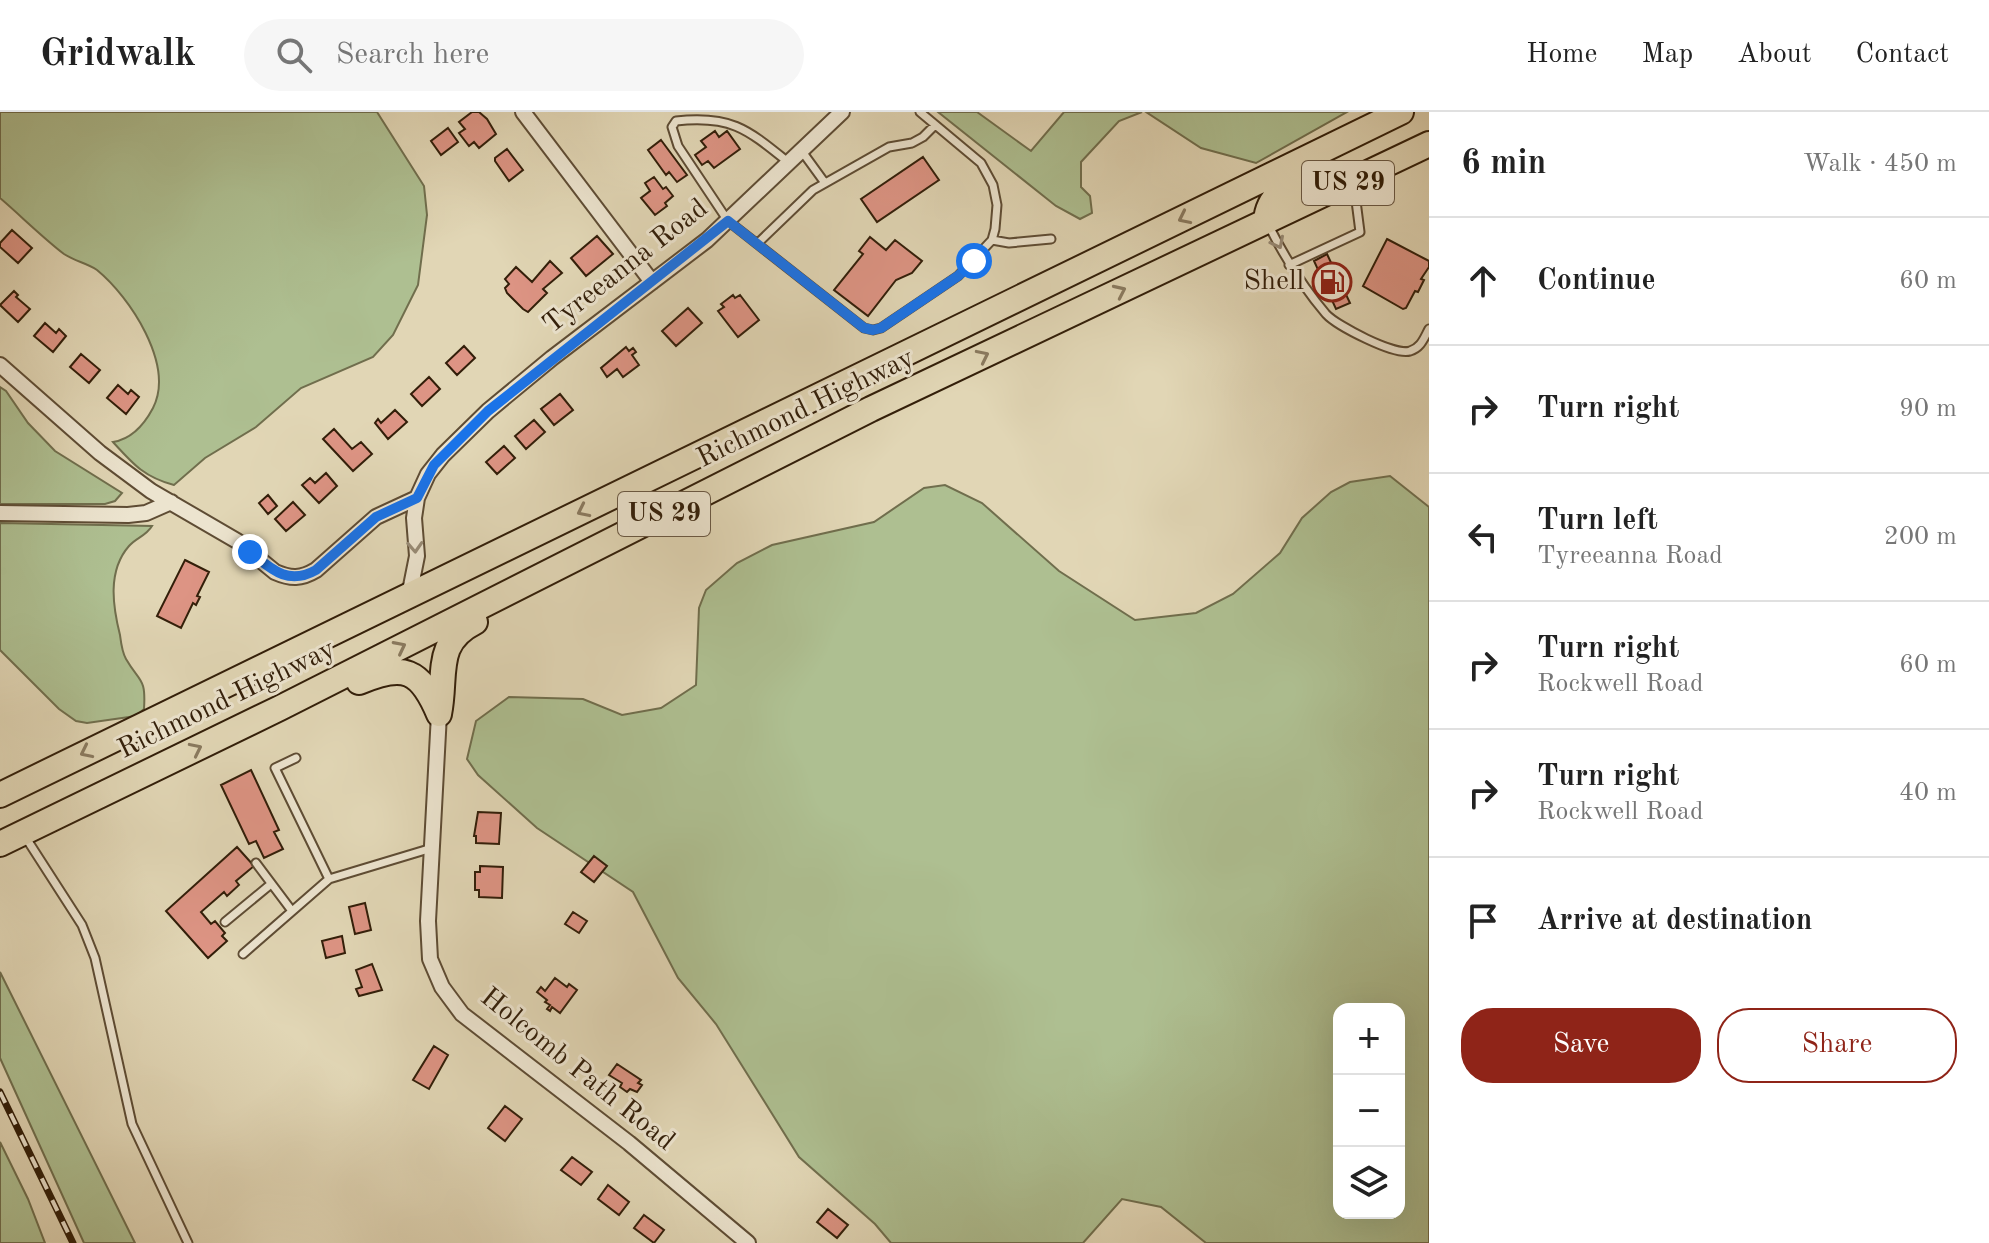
<!DOCTYPE html>
<html lang="en">
<head>
<meta charset="utf-8">
<style>
  :root { --surface:#fff; --page:#f6f6f6; --text:#222; --muted:#767676; --line:#e0e0e0; --accent:#8f2418 }
  body { margin:0; font-family:"Old Standard TT",serif; background:var(--page); color:var(--text) }
  .controls { position:absolute; right:24px; bottom:24px; display:grid; overflow:hidden; border-radius:16px; box-shadow:0 8px 32px #0002 }
  .controls button { width:72px; height:72px; display:grid; place-items:center; padding:0; border:0; border-bottom:2px solid var(--line); background:var(--surface); color:var(--text); font:40px sans-serif }
  .stop { position:absolute; width:24px; height:24px; margin:-18px; border:6px solid #1a73e8; border-radius:50%; background:#fff }
  .stop.end { background:#1a73e8; border-color:#fff; box-shadow:0 2px 8px #0008 }
  .list { margin:0; padding:0; list-style:none }
  h2 { display:flex; justify-content:space-between; align-items:center; height:104px; margin:0; padding:0 32px; font-size:34px }
  h2 small { font-size:26px; font-weight:400; color:var(--muted) }
  .list li { display:grid; grid-template-columns:52px 1fr auto; gap:24px; align-items:center; box-sizing:border-box; height:128px; padding:0 32px; border-top:2px solid var(--line) }
  .list b { display:block; font-size:30px; white-space:nowrap }
  .list p { margin:0; font-size:26px; white-space:nowrap; color:var(--muted) }
  .list em { font-size:26px; font-style:normal; color:var(--muted) }
  .actions { display:flex; gap:16px; padding:24px 32px }
  .actions a { flex:1; padding:18px 0; border:2px solid var(--accent); border-radius:32px; text-align:center; font-size:28px; color:var(--accent) }
  .actions .main { background:var(--accent); color:#fff }
  .icon { flex:none; width:44px; height:44px; fill:none; stroke:currentColor; stroke-width:2; stroke-linecap:round; stroke-linejoin:round }
  .map { position:relative; flex:none; width:1429px; height:1131px; overflow:hidden }
  header { display:flex; align-items:center; gap:48px; box-sizing:border-box; height:112px; padding:0 40px; background:var(--surface); border-bottom:2px solid var(--line) }
  header strong { font-size:38px }
  nav { display:flex; gap:44px; margin-inline-start:auto; font-size:28px }
  .search { width:560px; height:72px; background:var(--page); display:flex; align-items:center; gap:20px; box-sizing:border-box; padding:0 28px; border-radius:44px; color:var(--muted); font-size:30px }
  main { display:flex }
  aside { flex:1; background:var(--surface) }
  .map>svg:first-child { display:block }
  .green { fill:#aebf91; stroke:#706e4d; stroke-width:2; fill-rule:evenodd }
  .building { fill:#dd9484; stroke:#321e09; stroke-width:2 }
  .lines { fill:none; stroke-linecap:round; stroke-linejoin:round }
  .lane-casing { stroke:#5e4c34; stroke-width:11 }
  .street-casing { stroke:#5e4c34; stroke-width:18 }
  .highway-casing { stroke:#321e09; stroke-width:28 }
  .lane { stroke:#ece4cf; stroke-width:7 }
  .street { stroke:#ece4cf; stroke-width:14 }
  .highway { stroke:#e1d6b5; stroke-width:24 }
  .rail-casing { stroke:#321e09; stroke-width:7 }
  .rail { stroke:#ece4cf; stroke-width:4; stroke-dasharray:12; stroke-linecap:butt }
  .oneway { stroke:#8a7a5f }
  .oneway2 { stroke:#988b76 }
  .route { stroke:#1a73e8; stroke-width:10 }
  .labels { text-anchor:middle; dominant-baseline:central; stroke-width:6; stroke-linejoin:round; paint-order:stroke }
  .shield { fill:#ece4cf; stroke:#6a5944; stroke-width:2 }
  .shield-label { font-size:26px; font-weight:bold; fill:#321e09 }
  .street-label { font-size:28px; fill:#321e09; stroke:#ece4cf }
  .poi-label { font-size:28px; fill:#321e09; stroke:#ece4cf; text-anchor:end }
</style>
</head>
<body>
<header>
<strong>Gridwalk</strong>
<div class="search"><svg class="icon" aria-label="search" viewBox="0 0 24 24"><circle cx="10" cy="10" r="6"/><path d="M15 15l6 6"/></svg>Search here</div>
<nav><a>Home</a><a>Map</a><a>About</a><a>Contact</a></nav>
</header>
<main>
<div class="map">
<svg width="1429" height="1131" viewBox="0 0 1429 1131">
  <rect width="100%" height="100%" fill="#e1d6b5"/>
  <filter id="stains"><feTurbulence type="fractalNoise" baseFrequency=".0025" numOctaves="4"/><feColorMatrix values="0 0 0 0 .2 0 0 0 0 .09 0 0 0 0 .02 0 0 0 .5 -.17"/></filter>
  <radialGradient id="worn" r=".72"><stop offset=".6" stop-color="#630" stop-opacity="0"/><stop offset="1" stop-color="#630" stop-opacity=".3"/></radialGradient>
  <path class="green" d="M0,0H377L424,74L427,103L418,173L393,223L373,245L301,276L256,315L205,346L174,373C144,365 133,352 113,330C132,327 144,313 153,296C175,253 130,185 97,158C87,151 74,149 64,142C42,125 21,104 0,86Z
    M938,0H977L1031,39L1064,0H1142L1119,9L1081,50V75L1090,84L1092,101L1080,107L1056,94Z
    M1146,0H1347L1256,51L1201,36Z
    M0,275L6,279L28,311L55,339L122,381L115,389L105,392H0Z
    M1390,364L1429,395V1131H1206L1161,1095L1122,1087L1083,1131H891L875,1112L799,1045L716,912L678,866L633,780L537,716L478,663L467,647L476,609L509,585L583,587L622,603L661,596L696,573L699,496L706,478L737,451L772,433L874,410L924,376L945,373L982,391L1059,459L1135,508L1196,501L1233,482L1280,441L1302,406L1331,380L1350,370ZM1339,897H1399V1101H1339Z
    M0,411L152,414C146,424 136,426 129,434C107,459 113,495 120,523C121,531 122,540 126,547C140,571 146,565 144,597L136,604L87,611L76,609L59,597L0,538Z
    M0,860L135,1131H84L0,946Z
    M0,1030L28,1087L45,1131H0Z"/>
  <path class="building" d="M472,0H479L487,7L496,22L479,36L474,30L469,34L459,21L465,17L459,10Z
    M448,16L458,30L441,43L431,29Z
    M715,19L719,25L727,19L740,37L714,56L708,49L702,53L695,43L706,35L701,29Z
    M661,28L687,63L677,70L669,60L666,63L648,38Z
    M507,37L523,58L509,69L495,49V46Z
    M923,45L939,68L877,110L861,87Z
    M654,65L663,77L666,75L673,84L665,91L667,94L655,103L641,86L650,79L645,71Z
    M12,118L32,136L18,151L0,135V131Z
    M597,124L613,142L586,164L571,146Z
    M870,125L886,138L895,128L922,149L912,161L896,168L868,204L834,178L863,142L859,139Z
    M1387,127L1429,149V155L1421,167L1424,168L1418,180L1415,179L1406,196L1403,197L1363,174Z
    M1327,142L1350,191L1336,197L1314,149Z
    M550,149L562,161L543,177L547,181L528,200L523,197L507,181L505,176L509,172L505,167L516,155L532,170Z
    M14,179L18,183L16,185L30,197L18,210L0,193Z
    M733,183L735,186L740,183L759,208L738,225L718,199L724,195L721,192Z
    M688,196L702,211L676,234L662,219Z
    M45,211L56,221L59,217L66,224L53,240L34,224Z
    M464,234L475,246L457,263L446,251Z
    M626,235L629,239L633,236L636,240L632,243L639,253L623,265L617,257L607,265L601,256Z
    M81,242L100,258L89,271L70,255Z
    M429,265L440,277L422,294L411,282Z
    M118,273L128,282L131,278L139,285L126,302L107,286Z
    M560,282L573,298L554,313L541,297Z
    M395,298L407,310L388,327L375,311L378,307L381,311Z
    M534,308L545,320L526,337L515,324Z
    M334,317L352,337L361,330L372,342L353,359L323,327Z
    M504,334L515,346L497,362L486,350Z
    M326,361L337,374L319,391L302,373L310,366L315,371Z
    M268,383L277,394L268,402L259,391Z
    M293,390L305,403L286,419L275,407Z
    M185,448L209,460L197,484L200,485L196,493L193,491L181,516L157,504Z
    M251,658L279,718L274,720L283,737L264,746L256,729L249,732L221,673Z
    M478,700L501,701L499,732L476,731V724H474Z
    M237,735L254,754L236,769L239,773L227,784L224,780L201,800L211,812L215,809L225,821L222,824L227,829L208,846L166,799Z
    M594,744L607,754L594,770L581,760Z
    M480,754L503,755L502,786L479,785V778H475V760H480Z
    M365,791L371,818L355,822L349,795Z
    M573,800L587,809L579,821L565,812Z
    M342,824L345,841L326,846L322,829Z
    M372,852L382,878L359,884L356,877L362,875L356,858Z
    M555,866L567,875L569,872L577,878L560,901L552,895L550,899L547,897L550,893L545,890L547,888L537,880L541,875L545,879Z
    M434,934L448,943L429,977L413,968Z
    M617,952L641,968L638,971L642,973L637,980L630,977L627,980L620,975L622,971L609,963Z
    M505,994L522,1007L505,1029L488,1016Z
    M572,1045L592,1060L581,1073L561,1058Z
    M608,1073L629,1090L619,1103L598,1087Z
    M828,1097L848,1113L837,1126L817,1110Z
    M644,1103L664,1118L654,1131L634,1116Z"/>
  <g class="lines">
    <defs>
      <path id="lane" d="M801,38L825,71
        M788,50C747,17 731,3 676,9L672,15L678,34L728,109L864,216L873,218L881,216L958,164L992,128L995,117L997,93L993,73L981,51L920,0
        M1269,114C1285,146 1303,175 1326,202C1337,214 1395,244 1410,239C1421,236 1424,226 1429,217
        M992,128L1009,131L1051,127
        M757,132L813,78L889,35L912,31L923,25L935,13
        M1289,153L1360,120L1356,89L1364,71
        M296,646L275,656L329,767
        M26,726L82,813L95,846L132,1012L188,1131
        M256,751L292,799
        M225,810L271,772
        M243,842L329,767L432,736"/>
      <path id="street" d="M523,0L652,170
        M0,253L100,341L151,379L237,429L275,460C291,467 301,467 316,458L376,405L417,386
        M0,401L128,403L146,401L171,390
        M409,484L417,444L414,406L417,386L428,362L443,343L488,299L552,246L707,128L842,0
        M439,602L428,809L430,847L442,875L462,902L629,1031L748,1131"/>
      <path id="highway" d="M1266,109C1268,79 1295,70 1318,57
        M359,570C404,551 420,557 439,602
        M439,602C447,563 433,531 475,510
        M0,683L1401,0
        M0,732L280,596L871,297L1429,32"/>
    </defs>
    <use href="#lane" class="lane-casing"/>
    <use href="#street" class="street-casing"/>
    <use href="#highway" class="highway-casing"/>
    <use href="#lane" class="lane"/>
    <use href="#street" class="street"/>
    <use href="#highway" class="highway"/>
    <defs>
      <path id="rail" d="M0,980L73,1131"/>
    </defs>
    <use href="#rail" class="rail-casing"/>
    <use href="#rail" class="rail"/>
  </g>
  <defs><path id="oneway-chevron" d="M-2-3.5L2.5 0L-2 3.5" fill="none" stroke-width="1.6" stroke-linecap="round" stroke-linejoin="round" transform="scale(2)"/></defs>
  <g class="oneway">
    <use href="#oneway-chevron" transform="translate(1184 106) rotate(154)"/>
    <use href="#oneway-chevron" transform="translate(1120 179) rotate(-25)"/>
    <use href="#oneway-chevron" transform="translate(983 244) rotate(-26)"/>
    <use href="#oneway-chevron" transform="translate(583 399) rotate(154)"/>
    <use href="#oneway-chevron" transform="translate(400 535) rotate(-27)"/>
    <use href="#oneway-chevron" transform="translate(196 637) rotate(-26)"/>
    <use href="#oneway-chevron" transform="translate(86 640) rotate(154)"/>
  </g>
  <g class="oneway2">
    <use href="#oneway-chevron" transform="translate(1278 131) rotate(63)"/>
    <use href="#oneway-chevron" transform="translate(415 435) rotate(87)"/>
  </g>
  <g class="lines">
    <path class="route" d="M250,440C271,457 288,474 316,458L376,405L417,386L434,353L488,299L728,109L864,216L873,218L881,216L958,164L974,149"/>
  </g>
  <defs>
    <symbol id="fuel-ring" viewBox="-11 -11 22 22"><circle r="9.5" fill="#ece4cf" stroke="#8f2418" stroke-width="1.5"/><path d="M-5.5-6h7V0h2V4h1.3V-2.5L3-4.5l.8-.8L6-3V5H2.5V1h-1V6h-7ZM-4.2-4.7v3.2H.2V-4.7Z" fill="#8f2418"/></symbol>
  </defs>
  <g fill-rule="evenodd">
    <use href="#fuel-ring" x="1310" y="148" width="44" height="44"/>
  </g>
  <g class="labels">
    <g class="shield">
      <rect x="1302" y="49" width="92" height="44" rx="6"/>
      <rect x="618" y="380" width="92" height="44" rx="6"/>
    </g>
    <g class="shield-label">
      <text x="1348" y="71">US 29</text>
      <text x="664" y="402">US 29</text>
    </g>
    <g class="street-label">
      <text transform="translate(626 155) rotate(-38)">Tyreeanna Road</text>
      <text transform="translate(806 297) rotate(-26)">Richmond Highway</text>
      <text transform="translate(227 588) rotate(-26)">Richmond Highway</text>
      <text transform="translate(577 958) rotate(39)">Holcomb Path Road</text>
    </g>
    <g class="poi-label">
      <text x="1304" y="170">Shell</text>
    </g>
  </g>
  <rect width="100%" height="100%" filter="url(#stains)"/>
  <rect width="100%" height="100%" fill="url(#worn)"/>
</svg>
<div class="controls">
<button>+</button>
<button>−</button>
<button><svg class="icon" aria-label="layers" viewBox="0 0 24 24"><path d="M12 4l9 5-9 5-9-5zM3 14l9 5 9-5"/></svg></button>
</div>
<div class="stop" style="left:974px;top:149px"></div>
<div class="stop end" style="left:250px;top:440px"></div>
</div>
<aside>
<h2>6 min<small>Walk · 450 m</small></h2>
<ul class="list">
<li><svg class="icon" aria-label="ahead" viewBox="0 0 24 24"><path d="M12 20V5M6 11l6-6 6 6"/></svg><div><b>Continue</b></div><em>60 m</em></li>
<li><svg class="icon" aria-label="right" viewBox="0 0 24 24"><path d="M7 20v-9h11M14 6l5 5-5 5"/></svg><div><b>Turn right</b></div><em>90 m</em></li>
<li><svg class="icon" aria-label="left" viewBox="0 0 24 24"><path d="M17 20v-9H6M10 6l-5 5 5 5"/></svg><div><b>Turn left</b><p>Tyreeanna Road</p></div><em>200 m</em></li>
<li><svg class="icon" aria-label="right" viewBox="0 0 24 24"><path d="M7 20v-9h11M14 6l5 5-5 5"/></svg><div><b>Turn right</b><p>Rockwell Road</p></div><em>60 m</em></li>
<li><svg class="icon" aria-label="right" viewBox="0 0 24 24"><path d="M7 20v-9h11M14 6l5 5-5 5"/></svg><div><b>Turn right</b><p>Rockwell Road</p></div><em>40 m</em></li>
<li><svg class="icon" aria-label="arrive" viewBox="0 0 24 24"><path d="M6 21V4h12l-3 4 3 4H6"/></svg><div><b>Arrive at destination</b></div></li>
</ul>
<div class="actions"><a class="main">Save</a><a>Share</a></div>
</aside>
</main>
</body>
</html>
